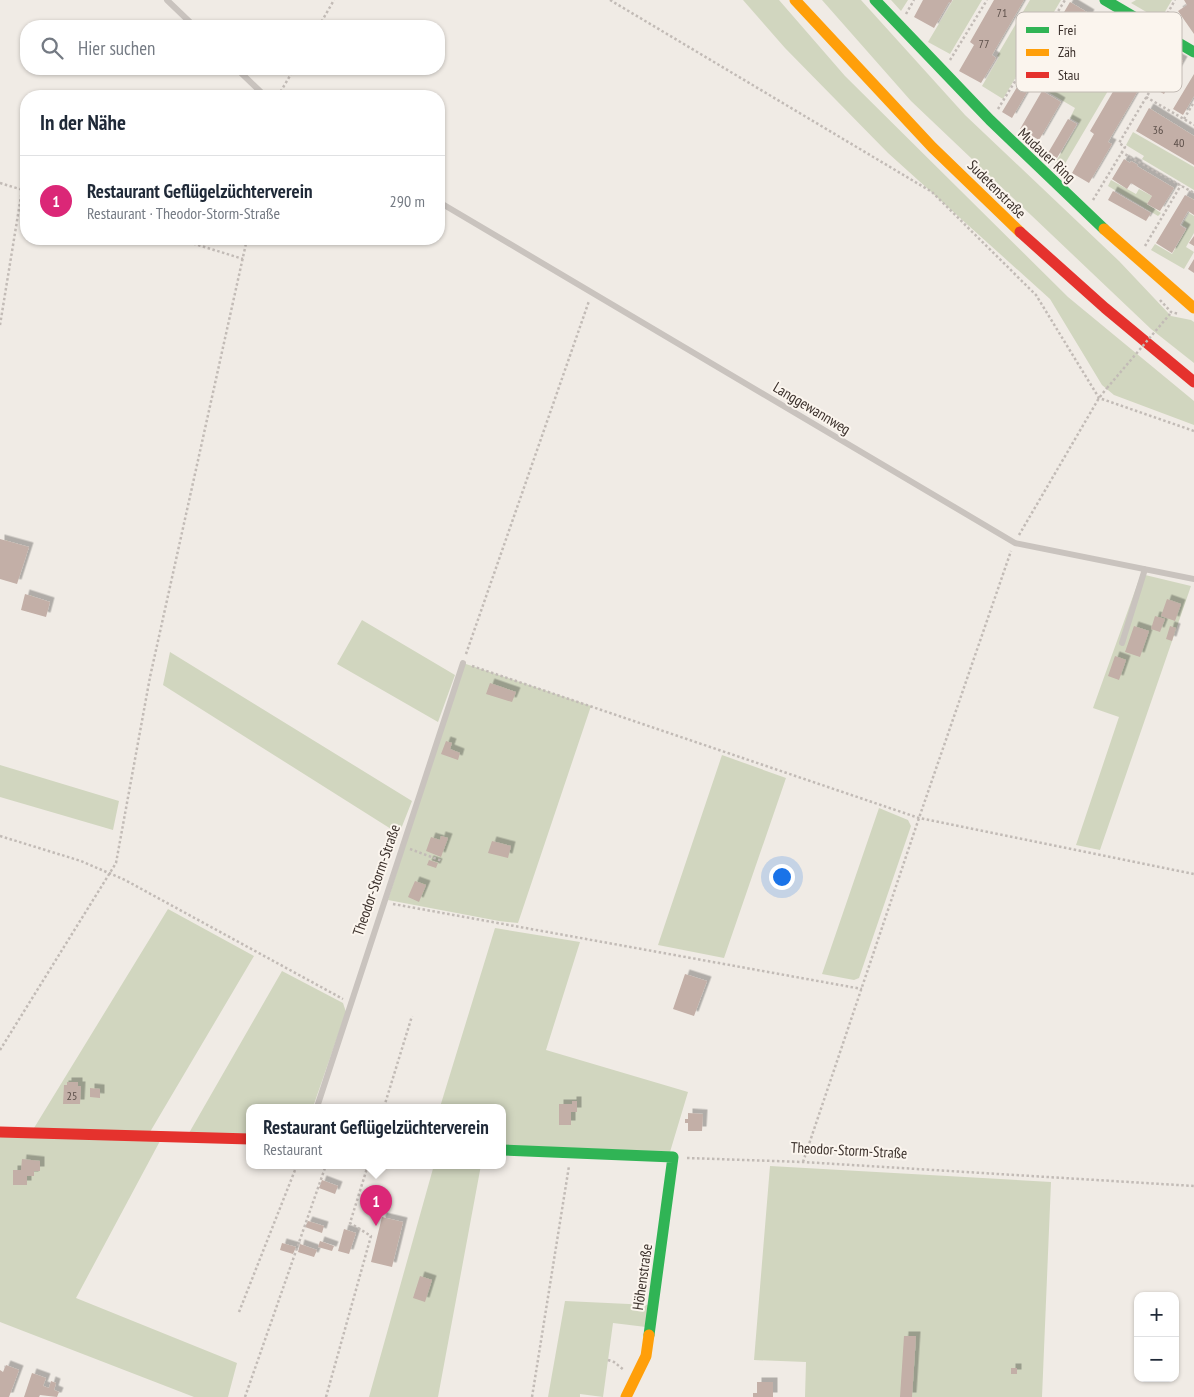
<!DOCTYPE html>
<html lang="de">
<head>
<meta charset="utf-8">
<style>
  :root { --surface:#fff; --page:#f6f6f7; --text:#1f2937; --muted:#747a83; --line:#e0e1e3; --accent:#db2777 }
  body { margin:0; font-family:"PT Sans Narrow",sans-serif; background:var(--page); color:var(--text) }
  .controls { position:absolute; right:15px; bottom:15px; display:grid; overflow:hidden; border-radius:10px; box-shadow:0 1px 4px #0004 }
  .controls button { width:45px; height:45px; display:grid; place-items:center; padding:0; border:0; border-bottom:1px solid var(--line); background:var(--surface); color:var(--text); font:25px sans-serif }
  .you { position:absolute; left:781px; top:876px; width:18px; height:18px; margin:-12px; border:4px solid #fff; border-radius:50%; background:#1a73e8; box-shadow:0 0 0 8px #1a73e833 }
  .badge { display:grid; place-items:center; width:32px; height:32px; border-radius:50%; background:var(--accent); color:#fff; font-size:16px; font-weight:700 }
  .pin { position:absolute; translate:-50% -41px; filter:drop-shadow(0 1px 2px #0008) }
  .pin::after { content:''; position:absolute; top:26px; width:18px; height:15px; background:inherit; clip-path:polygon(0 0,100% 0,50% 100%) }
  .popup { position:absolute; left:246px; top:1104px; width:260px; height:65px; box-sizing:border-box; display:grid; place-content:center; border-radius:10px; background:var(--surface); filter:drop-shadow(0 1px 4px #0005); font-size:16px; white-space:nowrap; color:var(--muted) }
  .popup b { font-size:19px; color:var(--text) }
  .popup::after { content:''; position:absolute; left:50%; top:100%; margin-left:-10px; border:10px solid transparent; border-top-color:var(--surface) }
  .list { margin:0; padding:0; list-style:none }
  h2 { display:flex; justify-content:space-between; align-items:center; height:65px; margin:0; padding:0 20px; font-size:21px }
  h2 small { font-size:16px; font-weight:400; color:var(--muted) }
  .list li { display:grid; grid-template-columns:32px 1fr auto; gap:15px; align-items:center; box-sizing:border-box; height:90px; padding:0 20px; border-top:1px solid var(--line) }
  .list b { display:block; font-size:19px; white-space:nowrap }
  .list p { margin:0; font-size:16px; white-space:nowrap; color:var(--muted) }
  .list em { font-size:16px; font-style:normal; color:var(--muted) }
  .icon { flex:none; width:28px; height:28px; fill:none; stroke:currentColor; stroke-width:2; stroke-linecap:round; stroke-linejoin:round }
  .map { position:relative; flex:none; width:1194px; height:1397px; overflow:hidden }
  .search { position:absolute; background:var(--surface); box-shadow:0 1px 4px #0004; left:20px; top:20px; width:425px; height:55px; display:flex; align-items:center; gap:12px; box-sizing:border-box; padding:0 18px; border-radius:20px; color:var(--muted); font-size:19px }
  .panel { position:absolute; background:var(--surface); box-shadow:0 1px 4px #0004; left:20px; top:90px; width:425px; height:155px; border-radius:20px }
  .map>svg:first-child { display:block }
  .green { fill:#d1d6bf }
  .building { fill:#c3afa7; filter:url(#shadow) }
  .lines { fill:none; stroke-linecap:round; stroke-linejoin:round }
  .path { stroke:#c2bbb6; stroke-width:2.5; stroke-dasharray:2.5 2.5; stroke-linecap:butt }
  .lane { stroke:#c9c3be; stroke-width:6 }
  .fast { stroke:#30b455; stroke-width:11 }
  .slow { stroke:#ff9f0a; stroke-width:11 }
  .jam { stroke:#e5322d; stroke-width:11 }
  .path-bridge { stroke:#c2bbb6; stroke-width:2.5; stroke-dasharray:2.5 2.5; stroke-linecap:butt }
  .labels { text-anchor:middle; dominant-baseline:central; stroke-width:4; stroke-linejoin:round; paint-order:stroke }
  .number-label { font-size:12px; fill:#5d504a }
  .street-label { font-size:15px; fill:#3b302b; stroke:#fbf5ee }
  .key { fill:#fbf5ee; stroke:#c1bab4; stroke-width:1 }
  .key-label { font-size:14px; fill:#3b302b }
</style>
</head>
<body>
<div class="map">
<svg width="1194" height="1397" viewBox="0 0 1194 1397">
  <defs>
    <filter id="shadow"><feDropShadow dx="4.5" dy="-4.5" stdDeviation="0" flood-color="#0004"/></filter>
  </defs>
  <rect width="100%" height="100%" fill="#f0ebe5"/>
  <path class="green" d="M743,0H779L845,76L1068,297L1194,401V425L1114,395L1102,385L1050,299L888,153L785,48Z
    M822,0H861L965,115L1119,261L1171,316L1191,320L1194,322V363L1151,329L911,101Z
    M891,0H908L901,11Z
    M953,0H982L950,54L928,42Z
    M1030,0H1061L1003,99L982,86L999,57L997,56Z
    M1136,0H1172L1163,15L1155,17L1131,3Z
    M1094,14L1138,40L1063,167L1055,163L1079,123L1070,118L1075,108L1048,92Z
    M1133,132L1194,167V190L1142,159L1144,156L1126,145Z
    M1111,180L1136,194L1139,189L1152,196L1147,204L1161,213L1158,216L1108,186Z
    M1189,213L1194,216V233L1186,247L1194,252L1184,269L1151,250L1155,244L1172,254L1187,228L1182,225Z
    M1141,574L1191,586L1100,850L1076,845L1119,717L1093,708Z
    M362,620L455,675L438,722L337,664Z
    M170,652L412,801L399,834L163,685Z
    M463,663L591,706L518,923L499,921L388,900Z
    M722,755L786,778L724,958L658,945Z
    M0,765L119,801L113,830L0,797Z
    M879,808L908,820L911,826L859,978L854,980L822,974Z
    M168,909L254,956L150,1132L34,1128Z
    M495,928L580,942L546,1050L688,1092L670,1152L502,1145V1107H440Z
    M282,971L343,1003L346,1012L313,1107H250V1135L189,1133Z
    M0,1136L160,1141L76,1298L237,1363L228,1397H194L0,1322Z
    M434,1165H481L438,1397H369Z
    M770,1166L1051,1182L1042,1397H805L806,1362L754,1360Z
    M565,1301L650,1305L646,1327L613,1323L603,1397L580,1394V1397H548Z"/>
  <path class="building" d="M923,0H952L951,3L949,2L934,28L914,17Z
    M994,0H1024L992,55L996,58L981,83L959,71L974,45L970,42Z
    M1184,0H1194V34L1178,11L1187,5Z
    M1070,2L1090,14L1044,92L1061,102L1039,140L1020,129L1042,91L1031,85L1012,118L1002,112L1022,79L1024,80Z
    M1142,42L1160,53L1108,142L1112,144L1089,183L1072,173L1094,134L1090,131Z
    M1174,56L1183,61L1164,94L1155,89Z
    M1194,74V96L1183,115L1173,109Z
    M1149,108L1194,136V165L1136,131Z
    M1068,119L1077,124L1057,158L1048,153Z
    M1124,159L1130,163L1131,161L1138,165L1137,166L1174,188L1160,211L1147,204L1152,196L1131,183L1127,189L1112,179Z
    M1113,191L1151,213L1146,221L1108,200Z
    M1185,195L1194,200V215L1188,211L1180,225L1186,229L1172,253L1156,243Z
    M1194,236V246L1189,243Z
    M1194,259V273L1188,269Z
    M0,539L29,547L17,584L0,579Z
    M25,594L50,602L46,617L21,610Z
    M1167,599L1181,604L1175,621L1161,616Z
    M1155,616L1165,619L1160,632L1151,629Z
    M1134,626L1149,631L1140,657L1125,652Z
    M1170,626L1176,628L1172,641L1166,639Z
    M1115,656L1126,660L1119,680L1108,676Z
    M490,683L516,692L512,702L486,694Z
    M446,741L452,743L450,749L460,753L458,760L441,754Z
    M441,836L448,838L441,857L426,851L431,837L440,840Z
    M492,841L511,846L508,858L488,853Z
    M429,860L438,863L436,868L427,865Z
    M415,881L426,885L419,902L408,897Z
    M685,974L707,981L694,1016L673,1009Z
    M67,1082H78V1086H81L80,1104H63L64,1085H67Z
    M90,1088L100,1089V1098L90,1097Z
    M572,1101H577V1112H571V1125H559V1104H572Z
    M688,1113L703,1114L702,1131H688V1123H685V1119H688Z
    M22,1159L40,1161V1171H34V1176H27V1185H13V1170H21Z
    M322,1180L338,1186L335,1194L319,1188Z
    M382,1217L403,1222L392,1267L371,1262Z
    M308,1221L324,1226L322,1233L305,1227Z
    M344,1229L356,1233L349,1254L338,1251Z
    M320,1241L334,1246L332,1251L318,1247Z
    M282,1243L296,1247L293,1254L280,1250Z
    M300,1244L317,1250L314,1257L298,1252Z
    M420,1276L432,1280L425,1302L413,1298Z
    M904,1336H916L912,1397H900Z
    M6,1365L19,1370L9,1397H0V1370L3,1372Z
    M1011,1368H1017V1374H1011Z
    M32,1373L46,1378L43,1386L49,1388L51,1381L56,1383L54,1390L59,1392L57,1397L40,1395L39,1397H24Z
    M757,1382H773V1397H753V1393H757Z"/>
  <g class="lines">
    <path class="path" d="M610,0L932,192L1036,295L1099,398L1194,431
      M906,14L914,0
      M1165,18L1175,0
      M319,26L334,0
      M950,60L987,0
      M278,96L294,69
      M1146,97L1194,125
      M998,109L1065,0
      M1184,119L1194,102
      M1121,152L1194,193
      M0,183L26,191
      M1093,200L1125,147L1119,143L1172,54
      M179,239L243,259
      M1145,246L1181,185
      M1160,300L1171,312L1179,314
      M0,325L22,190
      M1019,535L1099,398L1107,388
      M466,654L589,301
      M472,666L919,818L1194,874
      M0,836L81,861L125,880L343,999
      M410,849L442,861
      M393,904L862,989
      M0,1050L116,863L150,677L247,239
      M384,1107L412,1016
      M687,1158L803,1162L1194,1186
      M803,1162L919,818L1011,551
      M239,1312L297,1165
      M608,1360L614,1362L624,1370
      M245,1397L326,1165
      M326,1397L371,1236L350,1223L368,1165
      M532,1397L569,1166"/>
    <path class="lane" d="M167,0L194,26
      M237,69L265,96
      M439,202L1015,543L1194,579
      M1122,643L1145,569
      M317,1107L463,663"/>
    <path class="fast" d="M875,0L990,120L1104,229
      M1105,0L1194,52
      M502,1150L673,1157L649,1335"/>
    <path class="slow" d="M795,0L932,147L1020,232
      M1104,229L1194,308
      M626,1397L646,1356L649,1335"/>
    <path class="jam" d="M1020,232L1105,308L1194,382
      M0,1132L250,1139"/>
    <path class="path-bridge" d="M1107,388L1170,314"/>
  </g>
  <g class="labels">
    <g class="number-label">
      <text x="1002" y="12">71</text>
      <text x="984" y="43">77</text>
      <text x="1158" y="129">36</text>
      <text x="1179" y="142">40</text>
      <text x="72" y="1095">25</text>
    </g>
    <g class="street-label">
      <text transform="translate(1047 155) rotate(43)">Mudauer Ring</text>
      <text transform="translate(997 189) rotate(45)">Sudetenstraße</text>
      <text transform="translate(812 408) rotate(31)">Langgewannweg</text>
      <text transform="translate(376 880) rotate(-71)">Theodor-Storm-Straße</text>
      <text transform="translate(849 1150) rotate(3)">Theodor-Storm-Straße</text>
      <text transform="translate(642 1277) rotate(-82)">Höhenstraße</text>
    </g>
  </g>
  <rect x="1016" y="12" width="166" height="80" rx="8" class="key"/>
  <rect x="1026" y="27" width="23" height="6" fill="#30b455"/>
  <rect x="1026" y="49" width="23" height="7" fill="#ff9f0a"/>
  <rect x="1026" y="72" width="23" height="6" fill="#e5322d"/>
  <g class="key-label">
    <text x="1058" y="35">Frei</text>
    <text x="1058" y="57">Zäh</text>
    <text x="1058" y="80">Stau</text>
  </g>
</svg>
<div class="controls">
<button>+</button>
<button>−</button>
</div>
<div class="you"></div>
<div class="pin badge" style="left:376px;top:1226px">1</div>
<div class="popup"><b>Restaurant Geflügelzüchterverein</b>Restaurant</div>
<div class="search"><svg class="icon" aria-label="search" viewBox="0 0 24 24"><circle cx="10" cy="10" r="6"/><path d="M15 15l6 6"/></svg>Hier suchen</div>
<section class="panel">
<h2>In der Nähe<small></small></h2>
<ul class="list">
<li><span class="badge">1</span><div><b>Restaurant Geflügelzüchterverein</b><p>Restaurant · Theodor-Storm-Straße</p></div><em>290 m</em></li>
</ul>
</section>
</div>
</body>
</html>
